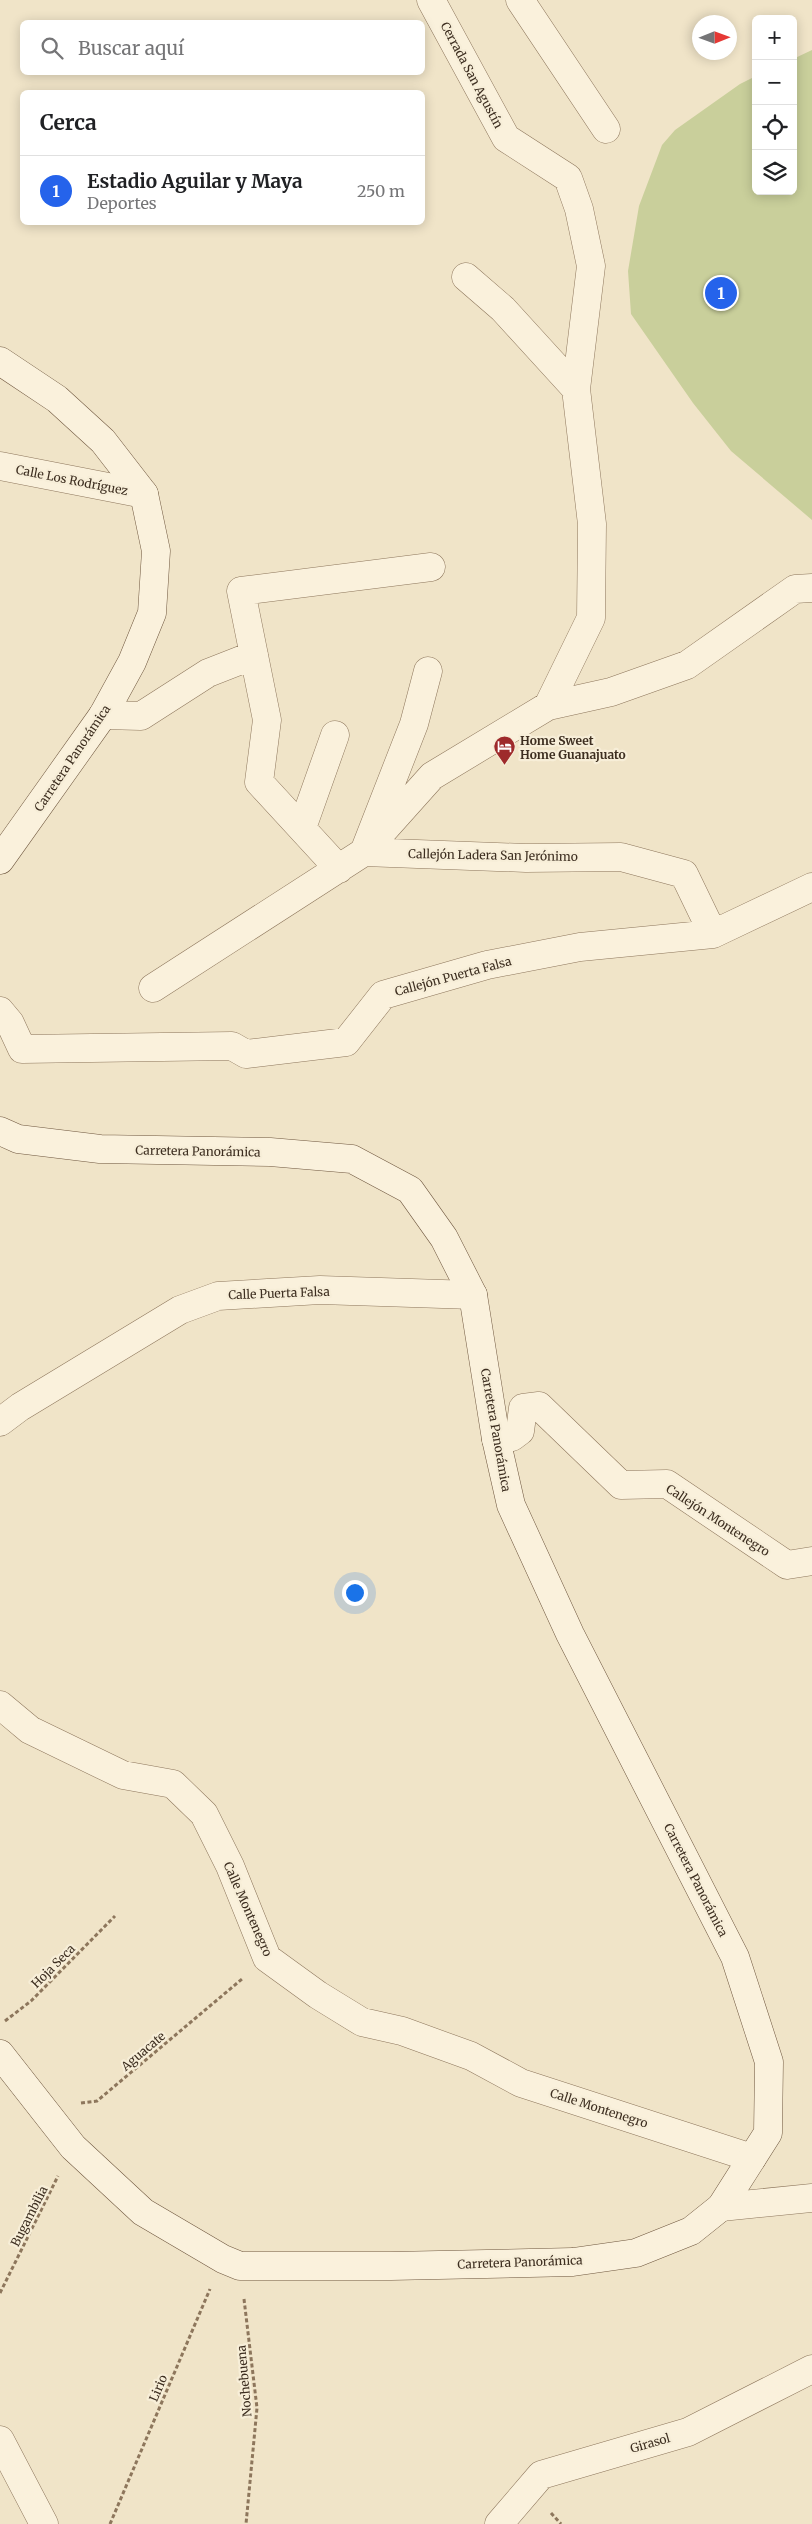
<!DOCTYPE html>
<html lang="es">
<head>
<meta charset="utf-8">
<style>
  :root { --surface:#fff; --page:#f2f2f2; --text:#202124; --muted:#757577; --line:#e0e0e0; --accent:#2563eb }
  body { margin:0; font-family:Merriweather,serif; background:var(--page); color:var(--text) }
  .controls { position:absolute; right:15px; top:15px; display:grid; overflow:hidden; border-radius:8px; box-shadow:0 2px 12px #0003 }
  .controls button { width:45px; height:45px; display:grid; place-items:center; padding:0; border:0; border-bottom:1px solid var(--line); background:var(--surface); color:var(--text); font:25px sans-serif }
  .compass { position:absolute; left:692px; top:15px; width:45px; height:45px; border-radius:50%; background:var(--surface); box-shadow:0 2px 12px #0003; rotate:89deg }
  .you { position:absolute; left:354px; top:1592px; width:18px; height:18px; margin:-12px; border:4px solid #fff; border-radius:50%; background:#1a73e8; box-shadow:0 0 0 8px #1a73e833 }
  .badge { display:grid; place-items:center; width:32px; height:32px; border-radius:50%; background:var(--accent); color:#fff; font-size:16px; font-weight:700 }
  .pin { position:absolute; translate:-50% -50%; border:2px solid #fff; box-shadow:0 1px 5px #0006 }
  .list { margin:0; padding:0; list-style:none }
  h2 { display:flex; justify-content:space-between; align-items:center; height:65px; margin:0; padding:0 20px; font-size:21px }
  h2 small { font-size:16px; font-weight:400; color:var(--muted) }
  .list li { display:grid; grid-template-columns:32px 1fr auto; gap:15px; align-items:center; box-sizing:border-box; height:70px; padding:0 20px; border-top:1px solid var(--line) }
  .list b { display:block; font-size:19px; white-space:nowrap }
  .list p { margin:0; font-size:16px; white-space:nowrap; color:var(--muted) }
  .list em { font-size:16px; font-style:normal; color:var(--muted) }
  .icon { flex:none; width:28px; height:28px; fill:none; stroke:currentColor; stroke-width:2; stroke-linecap:round; stroke-linejoin:round }
  .map { position:relative; flex:none; width:812px; height:2524px; overflow:hidden }
  .search { position:absolute; background:var(--surface); box-shadow:0 2px 12px #0003; left:20px; top:20px; width:405px; height:55px; display:flex; align-items:center; gap:12px; box-sizing:border-box; padding:0 18px; border-radius:8px; color:var(--muted); font-size:19px }
  .panel { position:absolute; background:var(--surface); box-shadow:0 2px 12px #0003; left:20px; top:90px; width:405px; height:135px; border-radius:8px }
  .map>svg:first-child { display:block }
  .pitch { fill:#c9cf9b }
  .lines { fill:none; stroke-linecap:round; stroke-linejoin:round }
  .street-casing { stroke:#8d765c; stroke-width:29 }
  .secondary-casing { stroke:#6f573f; stroke-width:29 }
  .path { stroke:#8d765c; stroke-width:3; stroke-dasharray:4 2.5; stroke-linecap:butt }
  .street { stroke:#faf1dc; stroke-width:28 }
  .secondary { stroke:#faf1dc; stroke-width:28 }
  .labels { text-anchor:middle; dominant-baseline:central; stroke-width:4.5; stroke-linejoin:round; paint-order:stroke }
  .street-label { font-size:12px; fill:#3d2e20; stroke:#f7eed8 }
  .poi-label { font-size:12px; font-weight:bold; fill:#3d2e20; stroke:#f7eed8; text-anchor:start }
</style>
</head>
<body>
<div class="map">
<svg width="812" height="2524" viewBox="0 0 812 2524">
  <rect width="100%" height="100%" fill="#f0e4c8"/>
  <path class="pitch" d="M812,50V520L731,451L693,403L631,314L628,271L639,206L662,145L675,130L740,84L756,76V191H793V59Z"/>
  <g class="lines">
    <defs>
      <path id="street" d="M431,0L506,138L568,178L579,209L591,266L576,389L592,524L591,618L548,706
        M520,0L606,129
        M466,277L503,309L576,389
        M0,466L144,494
        M428,671L414,724L364,852L526,858L621,857L684,874L713,934
        M103,715L141,716L208,673L254,655
        M302,828L335,735
        M339,869L259,782L267,720L241,591L431,567
        M153,988L364,852L432,776L548,706L611,692L687,665L795,589L812,588
        M0,1011L10,1023L22,1049L232,1046L246,1054L346,1042L383,995L487,965L580,947L713,934L812,887
        M0,1422L20,1407L180,1310L218,1296L320,1290L473,1295
        M496,1439L512,1437L520,1431L523,1408L539,1406L621,1485L667,1484L787,1565L812,1561
        M0,1705L30,1730L123,1775L173,1784L204,1814L230,1866L267,1958L318,1995L362,2022L402,2031L471,2056L521,2083L752,2158
        M721,2207L812,2198
        M0,2440L44,2524
        M499,2524L541,2475L688,2432L812,2369"/>
      <path id="secondary" d="M0,361L57,399L103,441L144,494L156,551L152,613L132,662L103,715L0,860
        M0,1131L18,1139L100,1149L270,1152L352,1159L410,1190L444,1238L473,1295L496,1439L511,1505L570,1634L735,1957L769,2062L768,2133L721,2207L691,2231L636,2253L573,2262L391,2266H240L223,2259L143,2212L73,2147L0,2054"/>
    </defs>
    <use href="#street" class="street-casing"/>
    <use href="#secondary" class="secondary-casing"/>
    <path class="path" d="M5,2021L31,2001L115,1916
      M81,2103L97,2101L242,1979
      M0,2293L58,2176
      M244,2299L257,2408L246,2524
      M551,2513L561,2524
      M110,2524L210,2289"/>
    <use href="#street" class="street"/>
    <use href="#secondary" class="secondary"/>
  </g>
  <defs>
    <symbol id="hotel-pin" viewBox="-11 -11 22 30"><path d="M0 17L-7.5 6A9.5 9.5 0 1 1 7.5 6Z" fill="#9e2a2b" stroke="#f7eed8"/><path d="M-6-4.5h1.5V1H6V5H4.5V3h-9V5H-6ZM-4 0a1.8 1.8 0 1 1 3.6 0ZM.5 0V-2.5h3Q6-2.5 6 0Z" fill="#fff"/></symbol>
  </defs>
  <g fill-rule="evenodd">
    <use href="#hotel-pin" x="492" y="734" width="25" height="34"/>
  </g>
  <g class="labels">
    <g class="street-label">
      <text transform="translate(472 75) rotate(62)">Cerrada San Agustín</text>
      <text transform="translate(72 480) rotate(11)">Calle Los Rodríguez</text>
      <text transform="translate(72 758) rotate(-56)">Carretera Panorámica</text>
      <text transform="translate(493 855) rotate(1)">Callejón Ladera San Jerónimo</text>
      <text transform="translate(453 976) rotate(-15)">Callejón Puerta Falsa</text>
      <text transform="translate(198 1151) rotate(1)">Carretera Panorámica</text>
      <text transform="translate(279 1293) rotate(-2)">Calle Puerta Falsa</text>
      <text transform="translate(496 1430) rotate(80)">Carretera Panorámica</text>
      <text transform="translate(718 1520) rotate(33)">Callejón Montenegro</text>
      <text transform="translate(696 1880) rotate(63)">Carretera Panorámica</text>
      <text transform="translate(248 1909) rotate(66)">Calle Montenegro</text>
      <text transform="translate(53 1966) rotate(-45)">Hoja Seca</text>
      <text transform="translate(143 2051) rotate(-40)">Aguacate</text>
      <text transform="translate(599 2108) rotate(18)">Calle Montenegro</text>
      <text transform="translate(29 2216) rotate(-63)">Bugambilia</text>
      <text transform="translate(520 2262) rotate(-2)">Carretera Panorámica</text>
      <text transform="translate(244 2381) rotate(-95)">Nochebuena</text>
      <text transform="translate(158 2388) rotate(-67)">Lirio</text>
      <text transform="translate(650 2443) rotate(-16)">Girasol</text>
    </g>
    <g class="poi-label">
      <text x="520" y="740">Home Sweet<tspan x="520" dy="14">Home Guanajuato</tspan></text>
    </g>
  </g>
</svg>
<div class="controls">
<button>+</button>
<button>−</button>
<button><svg class="icon" aria-label="locate" viewBox="0 0 24 24"><circle cx="12" cy="12" r="6"/><path d="M12 2v4M12 18v4M2 12h4M18 12h4"/></svg></button>
<button><svg class="icon" aria-label="layers" viewBox="0 0 24 24"><path d="M12 4l9 5-9 5-9-5zM3 14l9 5 9-5"/></svg></button>
</div>
<svg class="compass" viewBox="-18 -18 36 36"><path d="M0-13l5 13h-10z" fill="#e53935"/><path d="M0 13l5-13h-10z" fill="#757577"/></svg>
<div class="you"></div>
<div class="pin badge" style="left:721px;top:293px">1</div>
<div class="search"><svg class="icon" aria-label="search" viewBox="0 0 24 24"><circle cx="10" cy="10" r="6"/><path d="M15 15l6 6"/></svg>Buscar aquí</div>
<section class="panel">
<h2>Cerca<small></small></h2>
<ul class="list">
<li><span class="badge">1</span><div><b>Estadio Aguilar y Maya</b><p>Deportes</p></div><em>250 m</em></li>
</ul>
</section>
</div>
</body>
</html>
